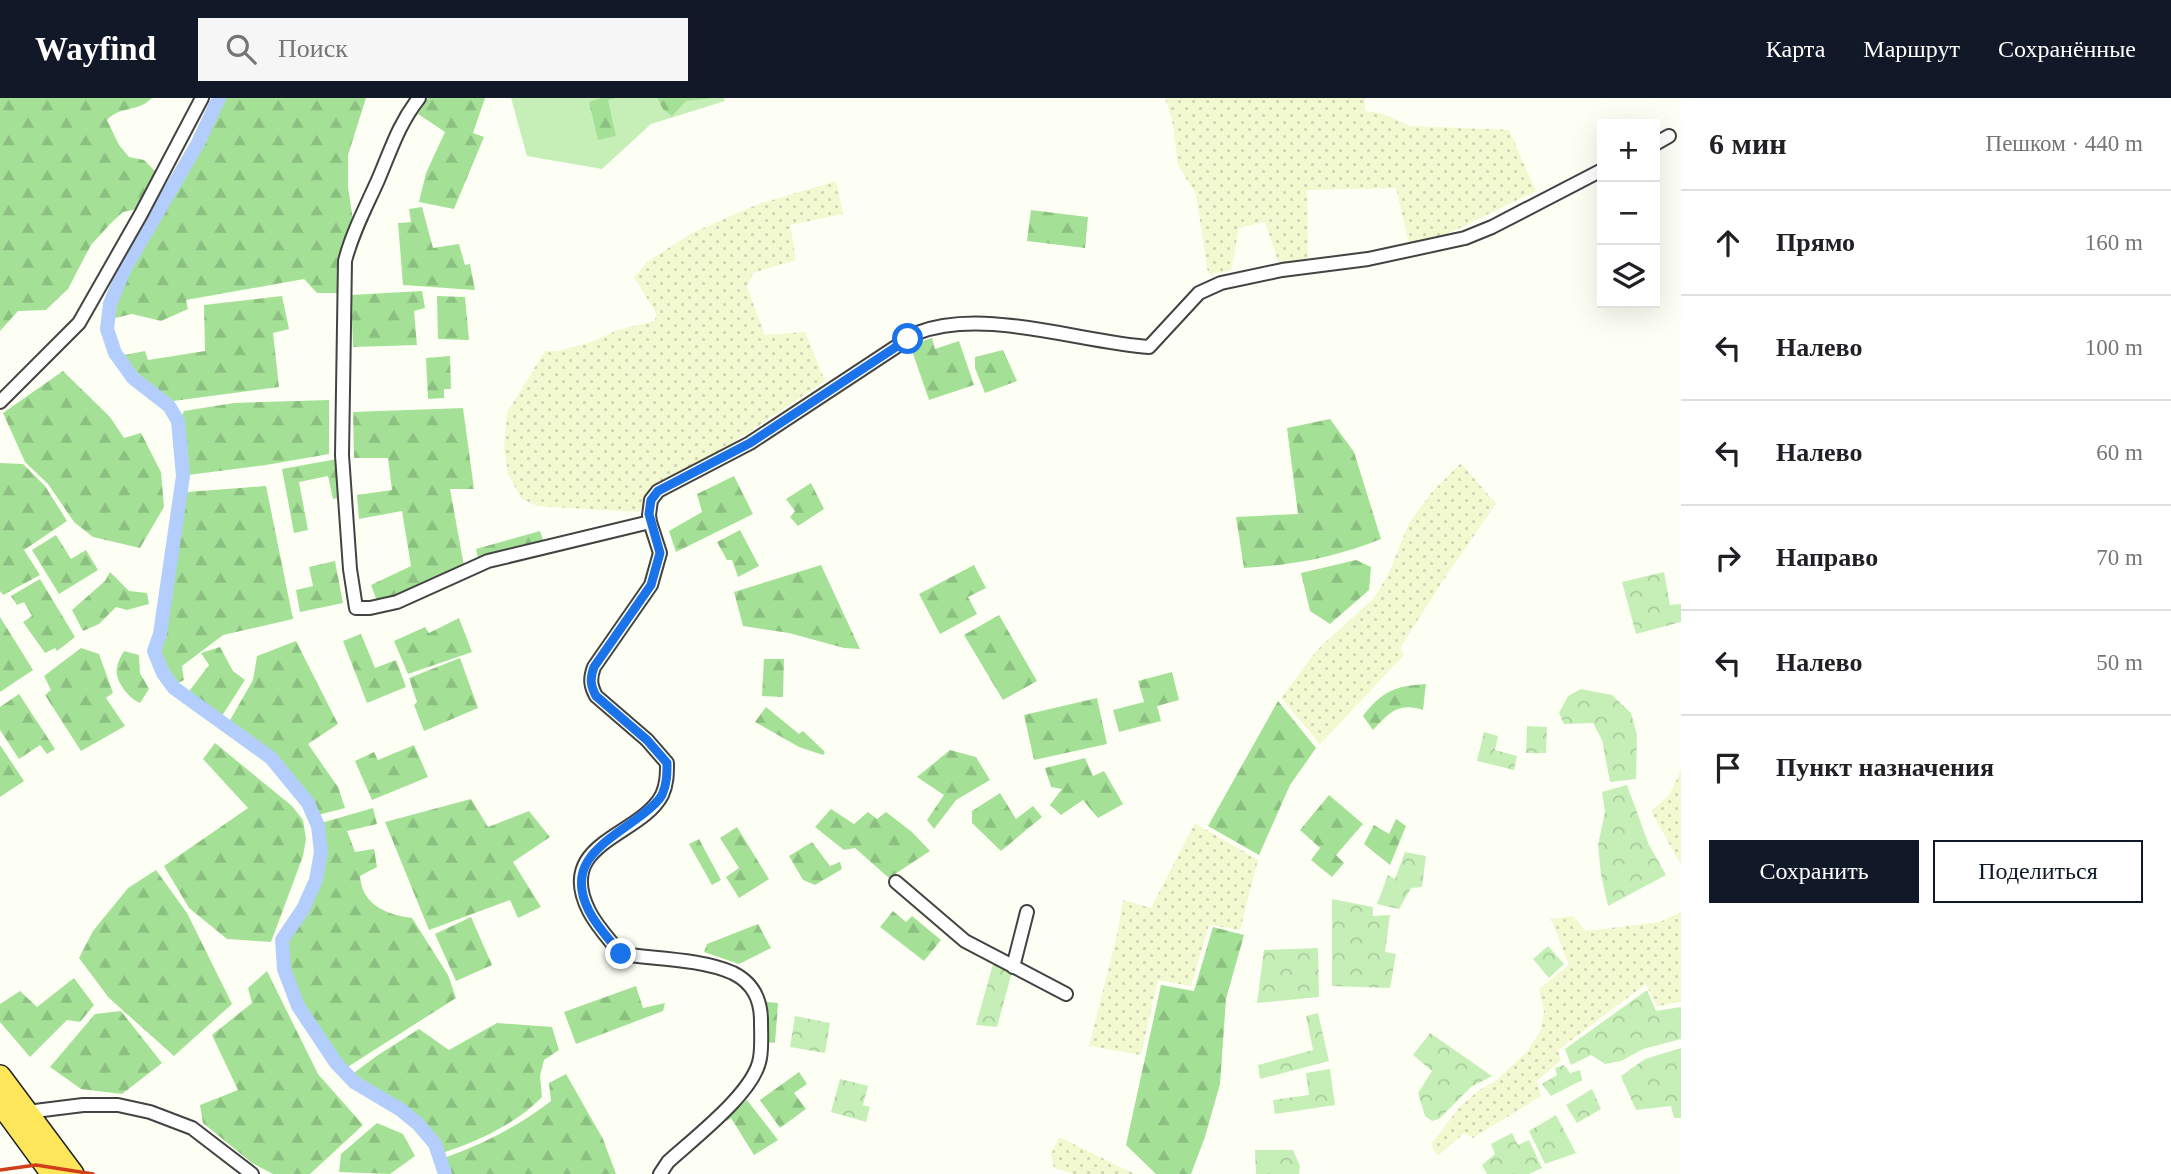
<!DOCTYPE html>
<html lang="ru">
<head>
<meta charset="utf-8">
<style>
  :root { --surface:#fff; --page:#f6f6f6; --text:#202124; --muted:#757577; --line:#e0e0e0; --accent:#111827 }
  body { margin:0; font-family:"Times New Roman",serif; background:var(--page); color:var(--text) }
  .controls { position:absolute; right:21px; top:21px; display:grid; overflow:hidden; border-radius:0px; box-shadow:0 7px 28px #0002 }
  .controls button { width:63px; height:63px; display:grid; place-items:center; padding:0; border:0; border-bottom:2px solid var(--line); background:var(--surface); color:var(--text); font:35px sans-serif }
  .stop { position:absolute; width:21px; height:21px; margin:-16px; border:5px solid #1a73e8; border-radius:50%; background:#fff }
  .stop.end { background:#1a73e8; border-color:#fff; box-shadow:0 2px 7px #0008 }
  .list { margin:0; padding:0; list-style:none }
  h2 { display:flex; justify-content:space-between; align-items:center; height:91px; margin:0; padding:0 28px; font-size:30px }
  h2 small { font-size:23px; font-weight:400; color:var(--muted) }
  .list li { display:grid; grid-template-columns:46px 1fr auto; gap:21px; align-items:center; box-sizing:border-box; height:105px; padding:0 28px; border-top:2px solid var(--line) }
  .list b { display:block; font-size:26px; white-space:nowrap }
  .list em { font-size:23px; font-style:normal; color:var(--muted) }
  .actions { display:flex; gap:14px; padding:21px 28px }
  .actions a { flex:1; padding:16px 0; border:2px solid var(--accent); border-radius:0px; text-align:center; font-size:24px; color:var(--accent) }
  .actions .main { background:var(--accent); color:#fff }
  .icon { flex:none; width:38px; height:38px; fill:none; stroke:currentColor; stroke-width:2; stroke-linecap:round; stroke-linejoin:round }
  .map { position:relative; flex:none; width:1681px; height:1076px; overflow:hidden }
  header { display:flex; align-items:center; gap:42px; box-sizing:border-box; height:98px; padding:0 35px; background:var(--accent); color:#fff }
  header strong { font-size:33px }
  nav { display:flex; gap:38px; margin-inline-start:auto; font-size:24px }
  .search { width:490px; height:63px; background:var(--page); display:flex; align-items:center; gap:18px; box-sizing:border-box; padding:0 24px; border-radius:0px; color:var(--muted); font-size:26px }
  main { display:flex }
  aside { flex:1; background:var(--surface) }
  .map>svg:first-child { display:block }
  .farmland { fill:url(#farmland-dots) }
  .grass { fill:#c6efb8 }
  .forest { fill:url(#forest-firs) }
  .park { fill:url(#park-crowns) }
  .lines { fill:none; stroke-linecap:round; stroke-linejoin:round }
  .canal { stroke:#b3cefc; stroke-width:14 }
  .minor-casing { stroke:#434343; stroke-width:16 }
  .trunk-casing { stroke:#212121; stroke-width:24 }
  .minor { stroke:#fff; stroke-width:12 }
  .trunk { stroke:#fee65b; stroke-width:21 }
  .rail { stroke:#d03f19; stroke-width:3.5 }
  .route { stroke:#1a73e8; stroke-width:9 }
</style>
</head>
<body>
<header>
<strong>Wayfind</strong>
<div class="search"><svg class="icon" aria-label="search" viewBox="0 0 24 24"><circle cx="10" cy="10" r="6"/><path d="M15 15l6 6"/></svg>Поиск</div>
<nav><a>Карта</a><a>Маршрут</a><a>Сохранённые</a></nav>
</header>
<main>
<div class="map">
<svg width="1681" height="1076" viewBox="0 0 1681 1076">
  <defs>
    <pattern id="farmland-dots" width="8" height="8" patternUnits="userSpaceOnUse" patternTransform="scale(1.75)"><rect width="8" height="8" fill="#f2f9d0"/><path d="M2 2h.1M6 6h.1" fill="none" stroke="#ced4b2" stroke-width="1.8" stroke-linecap="round"/></pattern>
    <pattern id="forest-firs" width="22" height="20" patternUnits="userSpaceOnUse" patternTransform="scale(1.75)"><rect width="22" height="20" fill="#a4e196"/><path d="M5 1l3.5 6h-7zM16 11l3.5 6h-7z" fill="#8cc080"/></pattern>
    <pattern id="park-crowns" width="20" height="18" patternUnits="userSpaceOnUse" patternTransform="scale(1.75)"><rect width="20" height="18" fill="#c6efb8"/><path d="M2 6a3 3 0 1 1 6 0M12 15a3 3 0 1 1 6 0" fill="none" stroke="#a9cc9d"/></pattern>
  </defs>
  <rect width="100%" height="100%" fill="#fefff4"/>
  <path class="farmland" d="M1165,0H1365V13L1381,15L1410,28L1509,32L1536,93L1441,139L1409,146L1396,90L1307,92L1308,163L1279,166L1265,124L1239,130L1231,173L1208,176L1196,96L1178,67L1172,21Z
    M836,83L843,116L790,127L796,162L753,175L747,189L765,237L805,234L825,283L734,344L654,389L639,414L537,408L521,400L508,376L504,349L507,315L545,253H559L591,244L618,232L655,223L656,215L634,179L647,164L692,135L756,107Z
    M1461,365L1496,406L1450,472L1400,550L1404,557L1320,646L1281,600L1317,552L1374,500L1388,477L1409,425L1432,394Z
    M1681,672V767L1651,713L1670,696Z
    M1195,725L1258,762L1240,832L1209,827L1191,888L1158,882L1141,957L1089,948L1117,837L1123,802L1151,810Z
    M1681,814V904L1657,908L1646,886L1558,952L1561,962L1537,983L1541,998L1473,1040L1464,1035L1438,1058L1433,1052L1432,1045L1459,1010L1478,993L1498,981L1528,953L1541,931L1544,913L1539,891L1569,867L1551,821L1573,818L1586,833L1660,824Z
    M1059,1039L1133,1075L1135,1076H1074L1054,1070L1051,1056Z"/>
  <path class="grass" d="M511,0H724L725,3L651,26L602,71L527,58Z"/>
  <path class="forest" d="M0,0H152C137,15 121,7 107,22L119,47L129,59L144,62L157,75L145,102L137,111L123,114L111,125L91,147L68,191L46,212L18,213L0,233Z
    M224,0H366L348,57V89L353,122L341,195H317L304,181L186,202L188,211L161,223L132,216L111,221C116,186 139,154 156,124C180,83 203,42 224,0Z
    M428,0H485L473,35L484,39L454,111L419,104L426,75L445,34L418,16Z
    M601,0H616L608,2L616,38L598,42L589,4Z
    M657,0H714L686,3L672,18L663,11Z
    M422,109L433,150L459,146L465,167L470,166L475,192L403,187L398,125L411,124L409,111Z
    M1031,112L1088,119L1085,150L1027,143Z
    M422,193L425,210L414,213L417,247L353,249L351,197Z
    M282,198L289,231L273,235L279,289L173,303L133,272L124,257L145,253L148,262L205,253L204,207Z
    M437,198L465,199L469,242L438,241Z
    M932,240L935,251L959,243L974,287L929,302L910,247Z
    M1003,252L1017,283L985,295L975,270V259Z
    M450,258L451,291H444V300L428,301L426,260Z
    M63,273L110,319L124,340L141,335L161,374L164,409L140,450L93,439L74,424L48,386L25,364L3,315Z
    M329,302V356L266,367L188,377L180,323L184,313L234,305Z
    M463,310L474,391H450L464,468L414,490L377,503L371,487L411,468L402,413L359,421L357,397L392,392L388,360H354L353,314Z
    M1330,321L1354,354L1381,441C1340,458 1290,468 1244,470L1236,419L1298,416L1287,330Z
    M337,361L344,399L333,401L328,378L299,384L308,432L294,435L282,371Z
    M0,365L23,366L45,388L67,423L24,452L40,477L3,497L0,493Z
    M734,378L753,416L676,454L669,433L702,414L697,396Z
    M811,385L824,411L798,428L790,419L795,413L786,401Z
    M266,388L293,521L223,537L182,568L184,582L176,586L172,585C160,568 156,556 162,537L180,417L187,394Z
    M740,432L759,468L738,479L732,462H727L717,444Z
    M540,433L544,444L479,464L476,451Z
    M56,437L71,461L86,452L98,472L59,496L32,452Z
    M1356,462L1371,469L1369,492L1330,526L1310,513L1301,475Z
    M335,463L343,505L300,514L296,492L313,488L309,469Z
    M821,467L860,551L844,550L789,535L743,528L734,494Z
    M974,467L986,490L968,499L977,516L940,536L919,496Z
    M110,474L129,493L147,495L149,506L127,512L116,509L99,526L83,533L72,512L105,483Z
    M40,481L75,539L57,553L55,550L45,555L23,524L32,518L24,504L17,507L11,498Z
    M999,517L1037,583L1003,602L964,537Z
    M0,519L33,572L0,594Z
    M459,520L472,554L408,576L394,543L425,529L429,535Z
    M361,536L375,570L396,562L406,589L367,605L343,543Z
    M296,543L338,626L308,646L338,689L345,710L318,717C297,676 265,650 229,624L253,582L257,558Z
    M220,549L233,573L245,582L220,621L187,596L209,567L201,555Z
    M81,550L99,556L113,595L106,600L125,628L81,653L45,597L51,592L44,578Z
    M124,553L139,557L140,575L149,591L140,605C128,600 114,582 117,569C118,563 121,558 124,553Z
    M460,560L478,610L424,633L414,607L417,604L409,580Z
    M764,561H784L783,599L762,598Z
    M1172,574L1179,602L1157,608L1161,623L1119,634L1113,612L1144,604L1138,583Z
    M1426,586L1423,612C1398,604 1390,614 1373,632L1363,618C1382,593 1395,588 1426,586Z
    M19,596L55,651L47,656L40,647L19,661L0,632V609Z
    M1097,600L1107,646L1034,662L1024,617Z
    M1278,603L1316,650L1290,687L1259,757L1208,728Z
    M766,609L799,636L803,633L825,654L823,657L799,649L755,624Z
    M215,645L292,708L303,722L306,741L303,758L271,844L227,841L189,810L164,768L248,710L203,661Z
    M0,647L24,683L0,699Z
    M414,647L428,679L372,702L355,663L374,654L378,662Z
    M950,652L976,659L990,682L956,702L934,731L927,722L944,697L917,679Z
    M1085,660L1093,678L1104,673L1123,706L1098,720L1083,702L1061,717L1050,707L1062,691L1051,689L1045,670Z
    M1000,695L1016,721L1033,708L1042,719L1001,753L972,725V713Z
    M1329,697L1363,726L1336,757L1344,765L1332,779L1311,762L1320,750L1300,732Z
    M471,701L488,729L529,713L550,739L513,764L541,809L518,820L510,802L429,832L385,724Z
    M373,710L377,726L347,733L355,754L374,751L377,769L360,778C362,807 387,817 412,820L448,877L456,900L346,970L301,907L288,870V842L320,781L324,755L321,725Z
    M831,711L854,726L868,714L877,721L886,714L912,734L930,753L889,780L855,750L844,752L815,729Z
    M1396,721L1406,728L1390,767L1364,746L1374,727L1389,736Z
    M737,729L769,781L739,800L726,779L739,770L720,740Z
    M699,741L721,782L712,787L689,746Z
    M812,744L830,768L840,764L842,771L815,787L803,782L789,758Z
    M156,772L187,815L232,906L174,958L109,900L79,860L93,833L128,790Z
    M893,813L906,824L912,818L941,842L924,863L880,829Z
    M471,819L492,867L456,883L435,836Z
    M758,826L771,850L739,866L704,854L707,846Z
    M1213,829L1244,837L1226,901L1220,986L1205,1039L1191,1076H1156L1126,1047L1161,887L1194,893Z
    M267,873L318,976L363,1027L310,1076H273L252,1065L203,1025L200,1007L238,992L212,937L252,905L248,890Z
    M74,880L94,907L80,924L67,922L30,959L0,924V906L20,893L37,909Z
    M636,888L643,910L665,905L663,913L576,946L564,914Z
    M766,904L778,905L775,945L763,944Z
    M121,913L162,965L122,996L81,991L50,969L95,916Z
    M497,925L552,929L559,952L544,962L540,978L542,999C515,1027 477,1043 440,1056C430,1019 385,1001 355,982L351,977L378,957L419,931L449,952Z
    M799,974L807,986L794,995L806,1011L780,1030L760,1002Z
    M566,976L603,1041L616,1076H449L444,1060C483,1046 519,1028 551,1003L549,985Z
    M747,1002L778,1042L754,1057L731,1020L727,1023L723,1019Z
    M377,1025L403,1036L415,1058L390,1076L339,1074L341,1056Z"/>
  <path class="park" d="M1664,474L1670,507L1681,506V524L1636,536L1622,484Z
    M1581,591L1612,597L1631,615L1637,637L1636,681L1610,684L1602,642L1593,625L1564,626L1559,615L1568,598Z
    M1527,628L1547,629L1546,655H1526Z
    M1484,634L1498,638L1495,652L1517,658L1514,672L1477,663Z
    M1627,687L1649,747L1666,777L1608,808L1601,777L1598,747L1605,714L1602,694Z
    M1405,754L1426,758L1422,789L1411,790L1399,811L1377,806L1388,777L1395,781Z
    M1332,801L1373,809V818L1390,817L1385,854L1396,856L1390,890L1332,888Z
    M1548,848L1564,866L1549,880L1533,861Z
    M1318,850L1319,899L1257,905L1264,852Z
    M993,866L1012,874L997,929L976,927Z
    M1647,892L1656,913L1681,909V941L1643,951L1621,963L1605,966L1591,957L1571,967L1565,951Z
    M1318,915L1329,963L1260,981L1258,967L1313,952L1306,918Z
    M795,918L830,925L825,955L790,949Z
    M1430,935L1492,978L1471,989L1439,1021L1432,1023L1425,1018L1418,995L1432,973L1413,957Z
    M1681,950V1020H1674L1671,1008L1636,1012L1621,978L1645,961Z
    M1564,967L1570,975L1580,972L1582,982L1551,998L1542,986L1557,977L1555,970Z
    M1330,971L1335,1007L1275,1016L1273,1002L1309,997L1306,975Z
    M840,981L868,988L863,1007L870,1009L866,1024L831,1014Z
    M1592,991L1601,1011L1577,1025L1566,1007Z
    M1556,1017L1576,1055L1545,1066L1529,1033Z
    M1512,1035L1518,1047L1529,1042L1542,1070L1529,1076H1487L1482,1067L1495,1056L1491,1046Z
    M1255,1052H1293L1300,1068L1299,1076H1256Z"/>
  <g class="lines">
    <path class="canal" d="M219,0L198,45L124,172L110,206L107,231L115,255L133,280L169,308L178,323L183,378L160,536L154,553L163,575L174,590L271,660L308,705L318,728L321,754L316,782L303,811L282,842L284,871L298,908L336,965L354,984L401,1012L418,1026L435,1046L445,1076"/>
    <defs>
      <path id="minor" d="M419,0C398,27 391,52 378,82C366,109 352,135 345,163L342,357L350,471L356,510H370L397,504L488,463L650,424L660,455L651,487L594,569C590,580 590,587 596,598L647,642L667,665C667,676 667,686 662,697C640,739 554,744 589,813C597,829 610,842 621,856C656,861 701,861 733,875C753,885 761,901 761,923C761,935 762,949 760,960C755,994 694,1040 668,1064L660,1076
        M1655,46L1669,38
        M0,304L79,225L141,116L202,0
        M650,424L649,417L651,402L658,393L750,345L917,235C983,209 1079,244 1149,249L1199,195L1221,185L1282,172L1368,161L1465,140L1492,129L1602,72
        M896,784L965,843L1066,896
        M1013,869L1027,814
        M27,1014L83,1007H118L150,1014L192,1030L252,1076"/>
      <path id="trunk" d="M0,978L73,1076
        M0,1005L52,1076"/>
    </defs>
    <use href="#minor" class="minor-casing"/>
    <use href="#trunk" class="trunk-casing"/>
    <use href="#minor" class="minor"/>
    <use href="#trunk" class="trunk"/>
    <path class="rail" d="M0,1072L36,1067L93,1076"/>
  </g>
  <g class="lines">
    <path class="route" d="M621,856C610,842 597,829 589,813C564,764 605,745 639,719C647,713 657,706 662,697C667,686 667,676 667,665L647,642L596,598C590,587 590,580 594,569L651,487L660,455L649,416L651,402L658,393L750,345L908,241"/>
  </g>
</svg>
<div class="controls">
<button>+</button>
<button>−</button>
<button><svg class="icon" aria-label="layers" viewBox="0 0 24 24"><path d="M12 4l9 5-9 5-9-5zM3 14l9 5 9-5"/></svg></button>
</div>
<div class="stop" style="left:908px;top:241px"></div>
<div class="stop end" style="left:621px;top:856px"></div>
</div>
<aside>
<h2>6 мин<small>Пешком · 440 m</small></h2>
<ul class="list">
<li><svg class="icon" aria-label="ahead" viewBox="0 0 24 24"><path d="M12 20V5M6 11l6-6 6 6"/></svg><div><b>Прямо</b></div><em>160 m</em></li>
<li><svg class="icon" aria-label="left" viewBox="0 0 24 24"><path d="M17 20v-9H6M10 6l-5 5 5 5"/></svg><div><b>Налево</b></div><em>100 m</em></li>
<li><svg class="icon" aria-label="left" viewBox="0 0 24 24"><path d="M17 20v-9H6M10 6l-5 5 5 5"/></svg><div><b>Налево</b></div><em>60 m</em></li>
<li><svg class="icon" aria-label="right" viewBox="0 0 24 24"><path d="M7 20v-9h11M14 6l5 5-5 5"/></svg><div><b>Направо</b></div><em>70 m</em></li>
<li><svg class="icon" aria-label="left" viewBox="0 0 24 24"><path d="M17 20v-9H6M10 6l-5 5 5 5"/></svg><div><b>Налево</b></div><em>50 m</em></li>
<li><svg class="icon" aria-label="arrive" viewBox="0 0 24 24"><path d="M6 21V4h12l-3 4 3 4H6"/></svg><div><b>Пункт назначения</b></div></li>
</ul>
<div class="actions"><a class="main">Сохранить</a><a>Поделиться</a></div>
</aside>
</main>
</body>
</html>
